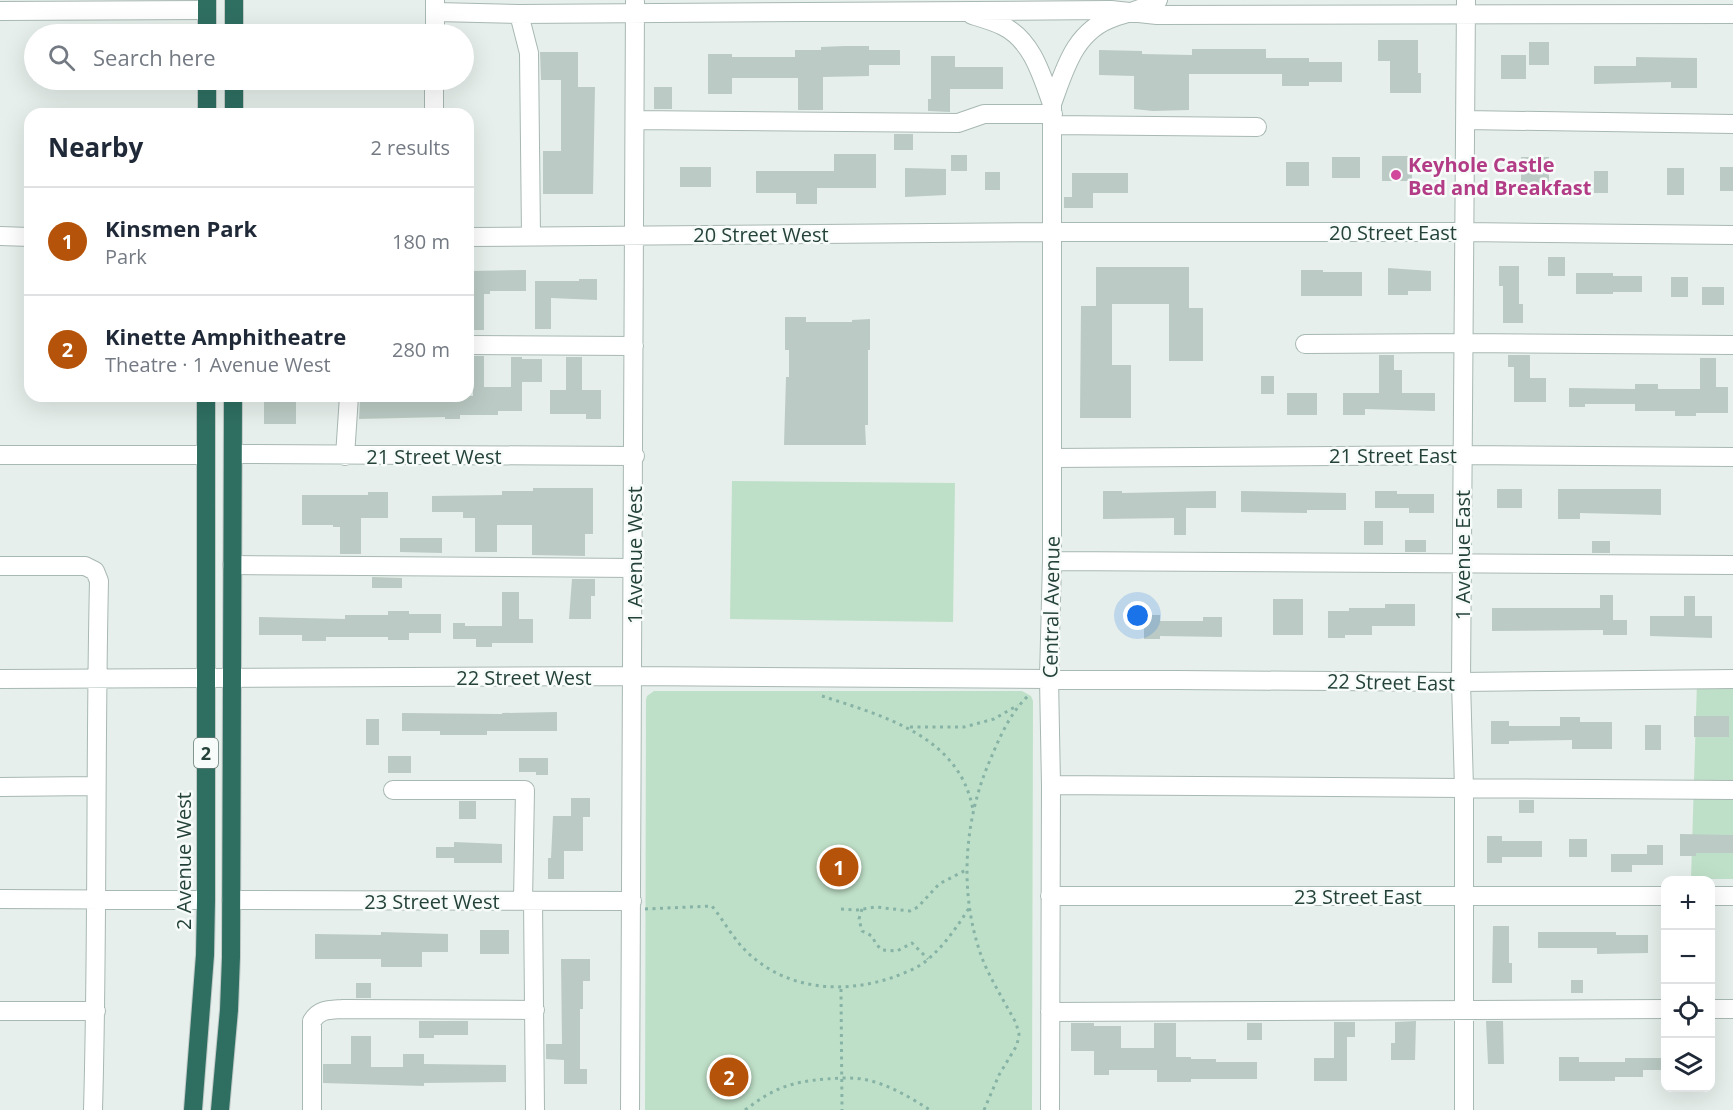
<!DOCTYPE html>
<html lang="en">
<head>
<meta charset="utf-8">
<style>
  :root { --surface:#fff; --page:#f2f2f3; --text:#1f2937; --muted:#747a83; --line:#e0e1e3; --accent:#b45309 }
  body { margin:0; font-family:"Open Sans",sans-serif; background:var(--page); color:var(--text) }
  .controls { position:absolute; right:18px; bottom:18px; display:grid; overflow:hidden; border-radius:12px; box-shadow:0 6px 24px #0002 }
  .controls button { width:54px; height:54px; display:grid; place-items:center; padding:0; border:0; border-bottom:2px solid var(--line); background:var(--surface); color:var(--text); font:30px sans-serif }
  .you { position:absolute; left:1138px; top:616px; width:21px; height:21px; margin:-15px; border:4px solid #fff; border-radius:50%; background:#1a73e8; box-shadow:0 0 0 9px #1a73e833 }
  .badge { display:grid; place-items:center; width:39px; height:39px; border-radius:50%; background:var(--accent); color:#fff; font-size:20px; font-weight:700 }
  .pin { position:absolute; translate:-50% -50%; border:3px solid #fff; box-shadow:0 2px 6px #0006 }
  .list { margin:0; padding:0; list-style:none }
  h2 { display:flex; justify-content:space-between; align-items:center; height:78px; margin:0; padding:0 24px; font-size:26px }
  h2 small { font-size:20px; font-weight:400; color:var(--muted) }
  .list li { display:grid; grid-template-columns:39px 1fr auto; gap:18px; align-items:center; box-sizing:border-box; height:108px; padding:0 24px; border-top:2px solid var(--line) }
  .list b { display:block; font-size:22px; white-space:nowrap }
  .list p { margin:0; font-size:20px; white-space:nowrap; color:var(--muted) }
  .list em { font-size:20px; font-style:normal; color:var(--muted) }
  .icon { flex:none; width:33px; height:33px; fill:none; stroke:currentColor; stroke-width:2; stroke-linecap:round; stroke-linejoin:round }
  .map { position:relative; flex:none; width:1733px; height:1110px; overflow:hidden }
  .search { position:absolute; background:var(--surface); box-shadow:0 6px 24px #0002; left:24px; top:24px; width:450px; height:66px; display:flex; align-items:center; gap:15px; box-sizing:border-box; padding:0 21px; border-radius:33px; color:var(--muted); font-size:22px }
  .panel { position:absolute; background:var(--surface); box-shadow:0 6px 24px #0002; left:24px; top:108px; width:450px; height:294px; border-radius:18px }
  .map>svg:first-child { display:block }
  .green { fill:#bfe0c8 }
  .building { fill:#bbcac4 }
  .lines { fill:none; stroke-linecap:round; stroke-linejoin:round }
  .minor-casing { stroke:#a8b8b2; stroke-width:20 }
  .highway-casing { stroke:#c2cac8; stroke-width:20 }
  .path { stroke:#86b3a5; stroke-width:3; stroke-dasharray:3 4.5; stroke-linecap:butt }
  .minor { stroke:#fff; stroke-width:18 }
  .highway { stroke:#2f6f62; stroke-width:18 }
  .hotel-dot { fill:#d1479c; stroke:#f7fbf9; stroke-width:2 }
  .labels { text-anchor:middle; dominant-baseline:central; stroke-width:5; stroke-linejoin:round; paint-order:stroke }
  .shield { fill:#f7fbf9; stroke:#637a73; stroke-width:1.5 }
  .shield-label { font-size:18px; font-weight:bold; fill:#24423a }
  .hotel-label { font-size:20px; font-weight:bold; fill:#b23c85; stroke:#f7fbf9; text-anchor:start }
  .street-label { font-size:20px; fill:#24423a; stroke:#f7fbf9 }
</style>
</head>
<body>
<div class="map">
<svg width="1733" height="1110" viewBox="0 0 1733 1110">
  <rect width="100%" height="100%" fill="#e6efeb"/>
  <path class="green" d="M732,481L955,483L953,622L730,619Z
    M1697,682H1733V879H1691Z
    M654,691H1022L1031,696L1033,701L1032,1110H645L646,700L647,696Z"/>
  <path class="building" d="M1378,40H1418V73H1421V93H1390V61H1378Z
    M1529,42H1549V65H1529Z
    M845,46H869V50H900V65H869V76L823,77V110H798V78H732V94H708V54H732V57H795V50H821V47Z
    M1192,49H1266V58H1309V62H1342V82H1309V86H1282V74H1189V110L1153,111L1134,109V76L1099,75V50L1142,51V54L1192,55Z
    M540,52H578V87H595L593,194H543V151H561V80H541Z
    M1501,55H1526V79H1501Z
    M931,56H955V67H1003V89H950V112L928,111V99H931Z
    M1636,57L1697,58V88H1671V82L1594,84V66H1636Z
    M654,87H672V109H654Z
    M894,134H913V150H894Z
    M834,154H876V188H817V204H796V193H756V171H834Z
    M951,155H967V171H951Z
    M1382,156H1412V181H1382Z
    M1332,157H1360V178H1332Z
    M1521,157H1549V195H1521Z
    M1286,162H1309V186H1286Z
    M680,167H711V187H680Z
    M1720,167H1733V191H1720Z
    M905,168L946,169V195L905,197Z
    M1667,168H1684V195H1667Z
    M1594,171H1608V193H1594Z
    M985,172H1000V190H985Z
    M1072,173H1128V193H1093V208H1064V197H1072Z
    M1548,257H1565V276H1548Z
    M1499,266H1519V304H1523V323H1503V286H1499Z
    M1096,267H1189V308H1203V361H1169V304H1112V365H1131V418H1080L1081,306H1096Z
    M1388,268L1431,271V291H1408V295H1388Z
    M526,270V291H490V294H484V330H468V312H471V271Z
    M1301,270H1323V272H1362V296H1301Z
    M1576,273H1613V276H1642V292H1613V294H1576Z
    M1671,277H1688V297H1671Z
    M579,279H597V300L551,298V329H535V281H579Z
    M1702,287H1724V305H1702Z
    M785,317H806V322H852V320L870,319V350H868V425H865L866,445H784L786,377H789V350H785Z
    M1379,355H1394V370H1402V393H1435V411L1365,409V415H1343V393H1379Z
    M1508,355H1530V378H1546V402H1514V367H1508Z
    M468,356H484V387H511V357H522V359H542V382H522V411H498V415H460V419H445V417L359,419L360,400H388V396H473V371H468Z
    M566,357H582V390H601V419H586V414H550V390H566Z
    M1700,358H1716V387H1728V413H1696V416H1675V411H1635V404H1585V407H1569V388L1635,389V384H1658V389H1700Z
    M1261,376H1274V394H1261Z
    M1287,393H1317V415H1287Z
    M264,396H296V424H264Z
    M533,488H593V534H585V556L532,555V525H497V552H475V518H463V512H432V496L502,495V491H533Z
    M1497,489H1522V508H1497Z
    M1558,489H1661V515L1580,513V519H1558Z
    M1103,491H1122V493L1216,491V508H1186V535H1174V518L1103,519Z
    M1241,491L1346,493V510H1307V513L1241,512Z
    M1375,491H1397V494H1434V513H1409V508H1375Z
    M368,492H388V518H361V554H340V527H333V525H302V495H368Z
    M1364,521H1383V545H1364Z
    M400,538H442V553L400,552Z
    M1405,540H1426V552H1405Z
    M1592,541H1610V553H1592Z
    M372,577L402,578V588H372Z
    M572,579H595V596H591V619H569Z
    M502,592H519V619H533V643H492V647H476V639H453V623H465V626H502Z
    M1600,595H1613V620H1627V635H1603V630L1492,631V608H1600Z
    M1684,596H1695V616H1712V638L1650,636V616H1684Z
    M1273,599H1303V635H1273Z
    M1385,604H1415V626H1372V635H1345V638H1328V611H1349V608H1385Z
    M388,611H409V614H441V633H409V640H388V637H326V641H302V635H259V617L345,619V615H388Z
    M1144,615H1160V621H1203V617H1222V637L1160,636V639H1144Z
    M557,712V731H487V735H440V731H402V713L502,714V713Z
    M1694,716H1729V737H1694Z
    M1560,717H1580V722H1612V749H1572V740L1509,741V744H1491V721H1509V726H1560Z
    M366,719H379V745H366Z
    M1645,725H1661V750H1645Z
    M388,756H411V773H388Z
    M519,758H548V775H536V772H519Z
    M571,798H590V817H583V851H564V879H548V858H551L553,816H571Z
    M1519,800H1534V813H1519Z
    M459,801H476V819H459Z
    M1680,834L1733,835V853H1696V856H1680Z
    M1487,836H1502V841H1542V857H1502V863H1487Z
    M1569,839H1587V857H1569Z
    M454,842L502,844V863H454V858H436V847H454Z
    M1647,845H1663V865H1632V872H1611V854H1647Z
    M1493,926H1509V963H1512V983H1492Z
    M480,930H509V954H480Z
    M381,932L448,934V952H422V967H381V959H315V934L381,935Z
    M1538,932H1616V935H1648V953L1597,954V948H1538Z
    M561,959H590V981H583V1009H580V1069H587V1084H564V1060L546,1059V1044H562Z
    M1571,980H1583V993H1571Z
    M356,983H371V998H356Z
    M419,1021H468V1035H434V1038H419Z
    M1416,1021L1415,1060H1391V1043H1395V1022Z
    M1486,1021H1503L1504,1064H1488Z
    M1334,1022H1355V1037H1347V1081H1314V1058H1334Z
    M1071,1023H1094V1026H1121V1048H1154V1023H1176V1057H1191V1059H1216V1062H1257V1079H1191V1082H1157V1070H1109V1075H1094V1051H1071Z
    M1247,1023H1262V1040H1247Z
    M351,1036H371V1067H403V1054H424V1064L506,1065V1082L424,1083V1086L323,1083V1064H351Z
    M1559,1057H1579V1062H1625V1058H1665V1070H1643V1077H1615V1081H1559Z"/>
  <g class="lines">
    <defs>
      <path id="minor" d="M435,0V34
        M0,11L207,10
        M436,12L519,14L1111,10L1157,15L1733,14
        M519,14L529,53L531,236
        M972,15C982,18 993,21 1003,26C1032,40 1042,76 1052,104V561L1049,678L1051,785L1050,1110
        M1052,104C1065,68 1075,30 1115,17C1130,12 1145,9 1158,0
        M434,114V80
        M635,120L958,123L984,114H1053
        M1466,120L1733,124
        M1053,125L1257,127
        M0,236L30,237
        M468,237L1053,232H1464L1733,235
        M1305,344L1464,343L1733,345
        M468,345L634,346
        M233,454L635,456
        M0,455H205
        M345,456L349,396
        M1052,458L1463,455L1733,457
        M1052,561L1733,565
        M232,565L634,568
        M0,566H85L95,571L99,581C95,758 98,934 93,1110
        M0,679L633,676L1461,682L1733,679
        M1051,785L1733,790
        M0,787L96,786
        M393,790H525L523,901
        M1050,896H1666
        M1710,896H1733
        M0,899L206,900
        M231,900L632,901
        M533,901L535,1110
        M1710,1009H1733
        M0,1011H96
        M1050,1012L1666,1009
        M312,1110V1021C319,1009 329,1010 343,1009L535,1010
        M630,1110L635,2
        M1464,1110V788L1461,682L1466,0"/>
      <path id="highway" d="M207,34V0
        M234,34V0
        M207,80V114
        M234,114V80
        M193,1110L205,955L206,900V396
        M220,1110L229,1010L231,957L233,396"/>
    </defs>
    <use href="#minor" class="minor-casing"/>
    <use href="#highway" class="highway-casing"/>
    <path class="path" d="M822,696C883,716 960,736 973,810
      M910,727H964L994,719L1018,705
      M645,909L712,906C724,921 734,940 748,953C789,991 844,994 894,977C904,973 918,968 926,961C944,946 957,927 969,908
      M841,909L857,910L876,907L910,911L918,907L939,884L968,869
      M862,909L859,919L862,931L872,936L876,944L882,950L897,951L912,943L928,959
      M841,989L842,1110
      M745,1110C774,1088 790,1082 826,1079C839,1078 854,1077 867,1080C890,1085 911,1098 930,1110
      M984,1110L999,1075L1017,1045L1019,1034L1016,1023C1005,1003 993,983 984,963C958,898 963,820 991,758C1000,736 1011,712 1028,696"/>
    <use href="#minor" class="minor"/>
    <use href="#highway" class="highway"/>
  </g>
  <circle class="hotel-dot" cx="1396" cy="175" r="6"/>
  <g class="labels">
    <rect class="shield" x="194" y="738" width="24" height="30" rx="4.5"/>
    <g class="shield-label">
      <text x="206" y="753">2</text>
    </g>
    <g class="hotel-label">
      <text x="1408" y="164">Keyhole Castle<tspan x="1408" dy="23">Bed and Breakfast</tspan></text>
    </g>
    <g class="street-label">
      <text x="1393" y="232">20 Street East</text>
      <text x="761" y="234">20 Street West</text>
      <text x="1393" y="455">21 Street East</text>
      <text x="434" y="456">21 Street West</text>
      <text transform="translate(634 555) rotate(-90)">1 Avenue West</text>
      <text transform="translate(1462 555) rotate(-90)">1 Avenue East</text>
      <text transform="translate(1051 607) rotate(-89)">Central Avenue</text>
      <text x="524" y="677">22 Street West</text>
      <text transform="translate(1391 682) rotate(1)">22 Street East</text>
      <text transform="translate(183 861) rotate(-90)">2 Avenue West</text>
      <text x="1358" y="896">23 Street East</text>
      <text x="432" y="901">23 Street West</text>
    </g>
  </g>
</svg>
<div class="controls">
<button>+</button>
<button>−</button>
<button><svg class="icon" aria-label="locate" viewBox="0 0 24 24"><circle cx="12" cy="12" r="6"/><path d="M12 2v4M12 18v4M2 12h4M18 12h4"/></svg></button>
<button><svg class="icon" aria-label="layers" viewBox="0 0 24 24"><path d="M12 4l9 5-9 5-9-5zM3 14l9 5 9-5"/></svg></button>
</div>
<div class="you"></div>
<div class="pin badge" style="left:839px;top:867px">1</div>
<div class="pin badge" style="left:729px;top:1077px">2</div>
<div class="search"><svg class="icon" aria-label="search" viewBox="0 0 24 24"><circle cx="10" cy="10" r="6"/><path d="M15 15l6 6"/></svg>Search here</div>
<section class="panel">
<h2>Nearby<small>2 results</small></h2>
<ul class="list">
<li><span class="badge">1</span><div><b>Kinsmen Park</b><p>Park</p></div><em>180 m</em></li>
<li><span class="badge">2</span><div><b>Kinette Amphitheatre</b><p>Theatre · 1 Avenue West</p></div><em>280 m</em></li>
</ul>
</section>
</div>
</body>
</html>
